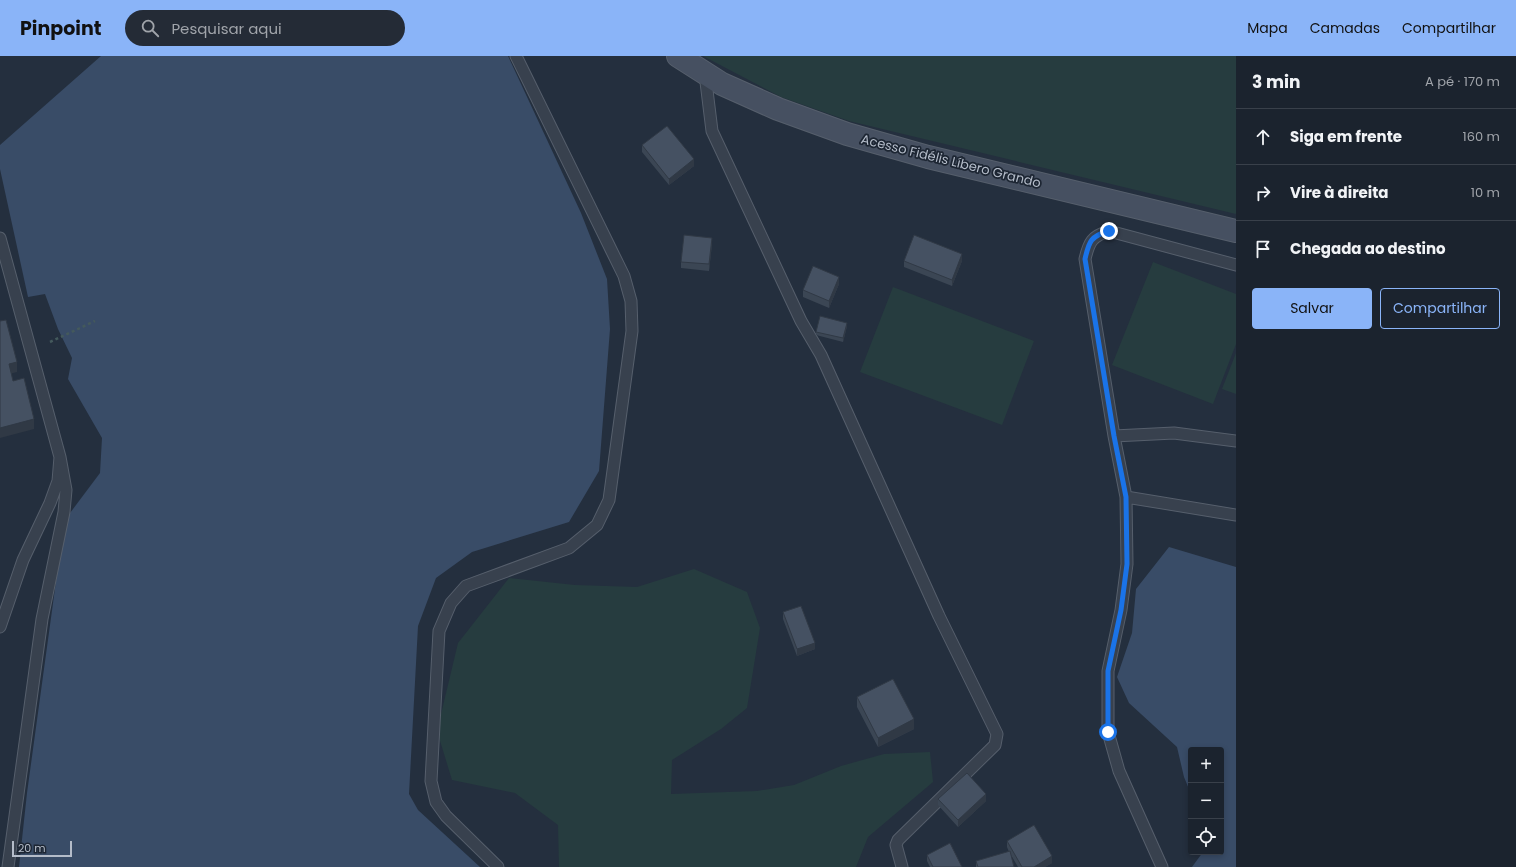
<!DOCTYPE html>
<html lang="pt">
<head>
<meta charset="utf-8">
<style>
  :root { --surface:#1b232e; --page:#242b36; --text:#f1f3f6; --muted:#a0a4aa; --line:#39404a; --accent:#8ab4f8 }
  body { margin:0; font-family:Poppins,sans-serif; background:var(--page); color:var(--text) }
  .controls { position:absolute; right:12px; bottom:12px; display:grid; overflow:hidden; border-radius:4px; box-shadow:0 2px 6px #0003 }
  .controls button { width:36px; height:36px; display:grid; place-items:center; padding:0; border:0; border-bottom:1px solid var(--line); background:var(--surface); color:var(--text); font:20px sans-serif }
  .scale { position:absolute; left:12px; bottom:10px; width:60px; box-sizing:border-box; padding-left:4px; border:2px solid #b4bcc9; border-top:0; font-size:11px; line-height:14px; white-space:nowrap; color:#b4bcc9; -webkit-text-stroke:3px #1d2633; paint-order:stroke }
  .stop { position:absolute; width:12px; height:12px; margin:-9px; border:3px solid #1a73e8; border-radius:50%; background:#fff }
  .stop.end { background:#1a73e8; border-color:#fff; box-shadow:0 1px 4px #0008 }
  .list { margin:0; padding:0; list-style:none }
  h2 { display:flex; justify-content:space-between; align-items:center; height:52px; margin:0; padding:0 16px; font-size:17px }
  h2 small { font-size:13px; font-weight:400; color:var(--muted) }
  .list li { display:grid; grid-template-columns:26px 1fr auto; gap:12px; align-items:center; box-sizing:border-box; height:56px; padding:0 16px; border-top:1px solid var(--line) }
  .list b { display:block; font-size:15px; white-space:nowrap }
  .list em { font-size:13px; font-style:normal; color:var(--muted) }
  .actions { display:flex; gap:8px; padding:12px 16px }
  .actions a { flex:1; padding:9px 0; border:1px solid var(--accent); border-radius:4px; text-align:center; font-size:14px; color:var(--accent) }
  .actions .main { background:var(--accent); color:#111 }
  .icon { flex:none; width:22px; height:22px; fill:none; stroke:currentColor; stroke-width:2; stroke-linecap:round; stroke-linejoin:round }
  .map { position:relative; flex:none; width:1236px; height:811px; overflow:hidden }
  header { display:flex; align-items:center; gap:24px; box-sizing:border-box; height:56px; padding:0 20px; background:var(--accent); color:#111 }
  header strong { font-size:19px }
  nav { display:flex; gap:22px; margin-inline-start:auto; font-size:14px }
  .search { width:280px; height:36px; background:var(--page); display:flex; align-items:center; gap:10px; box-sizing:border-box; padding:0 14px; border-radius:22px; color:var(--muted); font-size:15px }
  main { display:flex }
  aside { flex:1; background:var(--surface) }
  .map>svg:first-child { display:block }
  .green { fill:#263c3f }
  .water { fill:#394c67 }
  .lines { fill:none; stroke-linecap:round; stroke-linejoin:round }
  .lane-casing { stroke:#565f6c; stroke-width:13 }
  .secondary-casing { stroke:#565f6c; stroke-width:24 }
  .path { stroke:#44595c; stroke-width:2.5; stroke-dasharray:3 3; stroke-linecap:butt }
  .lane { stroke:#38414e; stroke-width:11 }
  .secondary { stroke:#465061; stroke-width:22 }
  .wall { fill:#3b4654 }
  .shaded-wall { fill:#303945 }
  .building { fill:#455162; stroke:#303945 }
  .route { stroke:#1a73e8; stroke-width:5 }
  .labels { text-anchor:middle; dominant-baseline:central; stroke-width:3.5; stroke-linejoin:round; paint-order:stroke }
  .street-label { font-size:13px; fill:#b4bcc9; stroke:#1d2633 }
</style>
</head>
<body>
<header>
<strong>Pinpoint</strong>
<div class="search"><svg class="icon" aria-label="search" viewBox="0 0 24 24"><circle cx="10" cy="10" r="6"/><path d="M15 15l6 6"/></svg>Pesquisar aqui</div>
<nav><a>Mapa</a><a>Camadas</a><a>Compartilhar</a></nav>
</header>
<main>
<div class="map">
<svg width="1236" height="811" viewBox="0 0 1236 811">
  <rect width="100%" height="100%" fill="#242f3e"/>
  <path class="green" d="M703,0H1236V158L849,65L781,41Z
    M1153,206L1236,238V288L1213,348L1112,309Z
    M893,231L1034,285L1002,369L860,316Z
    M1236,297V338L1222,333Z
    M694,513L747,536L760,572L747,652L721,673L672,704L671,738L757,735L794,729L841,710L884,698L930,696L933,726L868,781L856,811H559L558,769L515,737L452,724L437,675L458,587L509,522L575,529L637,531Z"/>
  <path class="water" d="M101,0H508L581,157L607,223L610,273L599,415L569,466L472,496L436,522L418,570L409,738L418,754L480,811H19L27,737L57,518L67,461L100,417L102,382L68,323L72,302L58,273L45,238L28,241L0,113V89Z
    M1169,491L1236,511V811H1192L1203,796H1221V694H1191V738L1184,721L1177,691L1129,647L1117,621L1132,577L1136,533Z"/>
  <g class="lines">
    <defs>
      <path id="lane" d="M705,18L712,75L801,265L821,299L939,560L997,678L995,689L898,784L896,789L902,811
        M0,182L60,401L58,425L50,447L23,504L0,571
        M1114,380L1085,203C1089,186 1092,180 1109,175L1236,209
        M1126,441L1236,459
        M8,811L42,563L64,456L66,434L60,401
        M498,811L446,760L436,746L431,725L439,575L451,547L466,530L569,492L597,469L609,444L632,275L631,245L624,220L516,0
        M1162,811L1119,715L1108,676V615L1121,554L1127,508L1126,441L1114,380L1174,377L1236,385"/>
      <path id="secondary" d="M678,0L722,28L778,53L847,78L928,101L1236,175"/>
    </defs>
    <use href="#lane" class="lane-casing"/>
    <use href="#secondary" class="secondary-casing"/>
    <path class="path" d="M50,286L95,265"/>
    <use href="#lane" class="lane"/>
    <use href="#secondary" class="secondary"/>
  </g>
  <path class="wall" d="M642,89L694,110L669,129L642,96Z
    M712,188L709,215L681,212V206Z
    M904,205H962L952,230L904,211Z
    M839,228L829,252L803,241V234Z
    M847,270L843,286L816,279V276Z
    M783,556L815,593L797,600L783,563Z
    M857,641L914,673L878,691L857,651Z
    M938,743L986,745L958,771L938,749Z
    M1007,785L1052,807L1045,811H1018L1011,799L1014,811H976V805L1009,796L1007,791Z
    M927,799L962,811H930L927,805Z"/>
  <path class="shaded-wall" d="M694,103V110L669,129V123Z
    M712,182V188L709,215V208Z
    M962,198V205L952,230V224Z
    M839,221V228L829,252V245Z
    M847,267V270L843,286V282Z
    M17,306V316L9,318V308Z
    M34,363V373L0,382V372Z
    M815,587V593L797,600V593Z
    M914,663V673L878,691V682Z
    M986,738V745L958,771V764Z
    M1052,800V807L1045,811H1034Z"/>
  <path class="building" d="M667,70L694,103L669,123L642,89Z
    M684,179L712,182L709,208L681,206Z
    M914,179L962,198L952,224L904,205Z
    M813,210L839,221L829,245L803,234Z
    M820,260L847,267L843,282L816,276Z
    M6,264L17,306L9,308L13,325L24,322L34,363L0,372V265Z
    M801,550L815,587L797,593L783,556Z
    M893,623L914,663L878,682L857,641Z
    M967,717L986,738L958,764L938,743Z
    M1034,769L1052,800L1034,811H1022L1007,785Z
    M950,787L962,811H933L927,799Z
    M1010,795L1014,811H978L976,805Z"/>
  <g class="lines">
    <path class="route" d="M1108,676V615L1121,554L1127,508L1126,441L1114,380L1085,203C1089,185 1091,180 1109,175"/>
  </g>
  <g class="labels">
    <g class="street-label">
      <text transform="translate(951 105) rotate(14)">Acesso Fidélis Líbero Grando</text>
    </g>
  </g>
</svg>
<div class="controls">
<button>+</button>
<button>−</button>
<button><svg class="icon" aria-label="locate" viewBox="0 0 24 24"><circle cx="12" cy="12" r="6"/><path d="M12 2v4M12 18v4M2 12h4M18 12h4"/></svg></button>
</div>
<div class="scale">20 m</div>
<div class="stop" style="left:1108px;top:676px"></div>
<div class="stop end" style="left:1109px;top:175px"></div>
</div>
<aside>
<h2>3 min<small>A pé · 170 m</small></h2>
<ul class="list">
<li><svg class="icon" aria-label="ahead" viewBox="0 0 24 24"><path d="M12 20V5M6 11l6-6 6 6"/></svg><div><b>Siga em frente</b></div><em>160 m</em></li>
<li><svg class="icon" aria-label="right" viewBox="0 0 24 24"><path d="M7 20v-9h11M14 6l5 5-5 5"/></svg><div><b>Vire à direita</b></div><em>10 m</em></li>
<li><svg class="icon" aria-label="arrive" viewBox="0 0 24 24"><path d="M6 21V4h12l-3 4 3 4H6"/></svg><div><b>Chegada ao destino</b></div></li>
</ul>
<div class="actions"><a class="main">Salvar</a><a>Compartilhar</a></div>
</aside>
</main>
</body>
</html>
